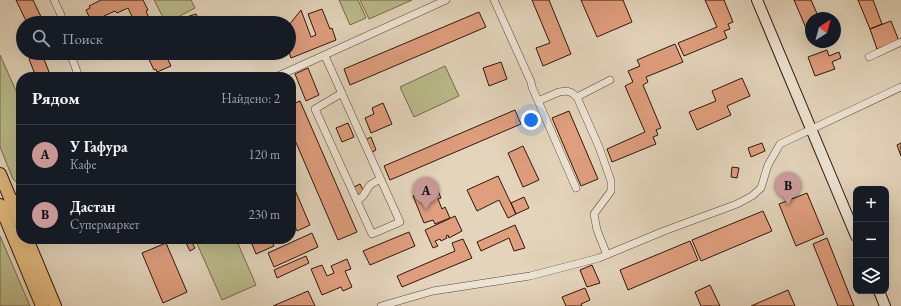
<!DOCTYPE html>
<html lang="ru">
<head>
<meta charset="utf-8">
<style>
  :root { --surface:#171b24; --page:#242831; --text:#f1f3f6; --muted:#9ea1a6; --line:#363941; --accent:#c59692 }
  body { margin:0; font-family:"EB Garamond",serif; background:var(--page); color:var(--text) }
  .controls { position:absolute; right:12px; bottom:12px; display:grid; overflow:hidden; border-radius:8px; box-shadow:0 4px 16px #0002 }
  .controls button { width:36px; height:36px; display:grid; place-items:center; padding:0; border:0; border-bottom:1px solid var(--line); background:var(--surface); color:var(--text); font:20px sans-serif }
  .compass { position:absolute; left:805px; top:12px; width:36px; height:36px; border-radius:50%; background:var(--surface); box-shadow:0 4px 16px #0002; rotate:36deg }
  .you { position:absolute; left:531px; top:120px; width:14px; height:14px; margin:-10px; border:3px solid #fff; border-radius:50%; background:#1a73e8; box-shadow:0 0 0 6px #1a73e833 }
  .badge { display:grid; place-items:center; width:26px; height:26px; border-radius:50%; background:var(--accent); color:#111; font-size:13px; font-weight:700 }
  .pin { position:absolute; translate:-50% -33px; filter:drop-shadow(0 1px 2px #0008) }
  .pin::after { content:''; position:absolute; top:21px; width:14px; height:12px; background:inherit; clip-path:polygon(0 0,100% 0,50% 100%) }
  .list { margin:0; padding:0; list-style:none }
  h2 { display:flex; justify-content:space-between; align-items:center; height:52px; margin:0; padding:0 16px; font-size:17px }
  h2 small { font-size:13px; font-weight:400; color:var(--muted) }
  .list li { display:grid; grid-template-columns:26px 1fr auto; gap:12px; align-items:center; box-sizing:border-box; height:60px; padding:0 16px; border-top:1px solid var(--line) }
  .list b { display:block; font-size:15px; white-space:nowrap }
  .list p { margin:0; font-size:13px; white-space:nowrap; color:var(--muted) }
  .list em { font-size:13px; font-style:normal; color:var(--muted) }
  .icon { flex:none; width:22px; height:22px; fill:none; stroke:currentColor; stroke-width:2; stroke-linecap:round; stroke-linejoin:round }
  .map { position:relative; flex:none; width:901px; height:306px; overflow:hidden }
  .search { position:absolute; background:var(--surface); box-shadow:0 4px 16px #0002; left:16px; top:16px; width:280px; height:44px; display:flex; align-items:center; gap:10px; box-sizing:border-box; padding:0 14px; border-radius:22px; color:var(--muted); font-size:15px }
  .panel { position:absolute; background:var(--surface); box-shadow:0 4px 16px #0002; left:16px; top:72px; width:280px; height:172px; border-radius:16px }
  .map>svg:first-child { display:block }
  .green { fill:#bbbb8b; stroke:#766849 }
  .building { fill:#df9e7e; stroke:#321607 }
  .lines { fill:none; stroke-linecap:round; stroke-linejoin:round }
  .minor-casing { stroke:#5e4634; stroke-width:8 }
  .secondary-casing { stroke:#321607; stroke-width:12 }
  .primary-casing { stroke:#321607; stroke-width:14 }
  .minor { stroke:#ede3d3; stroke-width:7 }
  .secondary { stroke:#ede3d3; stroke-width:10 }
  .primary { stroke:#e2ba7e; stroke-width:12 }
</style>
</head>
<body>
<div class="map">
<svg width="901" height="306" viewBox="0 0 901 306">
  <rect width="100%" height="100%" fill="#e3d4bb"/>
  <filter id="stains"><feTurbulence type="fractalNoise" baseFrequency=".005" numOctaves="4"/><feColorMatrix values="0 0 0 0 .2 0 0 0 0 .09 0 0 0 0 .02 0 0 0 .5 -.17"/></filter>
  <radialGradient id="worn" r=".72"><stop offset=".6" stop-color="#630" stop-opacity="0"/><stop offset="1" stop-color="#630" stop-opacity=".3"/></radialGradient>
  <path class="green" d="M154,0H191L195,8L166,23Z
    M339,0H358L366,18L350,25Z
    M360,0H412L369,19Z
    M0,55L21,102V184H18L13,179L0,147Z
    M445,66L459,96L414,117L400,87Z
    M0,236L30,306H0Z
    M195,239H236L256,285L222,300Z"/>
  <path class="building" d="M16,0H33L44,23H27Z
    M101,0H143L148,10L146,11L151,23H135L128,8L117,13L115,11L104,16L105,18L92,23L86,10L90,8L89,6Z
    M532,0H549L571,54L543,66L536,48L550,43Z
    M581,0H623L632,22L597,37Z
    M705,0H724L733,22L728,24L730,29L724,31L727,38L684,56L678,43L717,27Z
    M794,0H811L819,18H811V25L806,28Z
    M858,0H873L882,24L870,29Z
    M322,9L330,29L332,28L336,40L291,58L289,52V25L301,10L311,37L316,35L308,14Z
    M479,12L486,27L350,85L344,69Z
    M196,14L201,23H178L177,20Z
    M891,21L899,41L877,49L870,29Z
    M675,44L683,62L646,77L648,82L643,85L661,128L656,130L658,135L653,137L656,144L612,162L607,149L645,132L625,86L633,82L628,71L640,66L637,60Z
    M827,50L829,56L839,52L841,58L832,62L835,69L815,76L808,57Z
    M146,53H165L171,66L157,72L156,69L154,70Z
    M192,53H215L199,59Z
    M42,54L51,77H36L29,59Z
    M501,62L507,79L489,86L483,68Z
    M308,68L319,95L306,101L295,74Z
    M742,78L750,96L727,106L731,115L697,130L689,112L716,101L712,91Z
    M300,101L357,232L338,240L291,131V105Z
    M383,103L392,124L371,133L365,118L374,114L372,108Z
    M515,110L521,124L390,180L384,166Z
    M569,111L598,179L581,186L552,118Z
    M348,123L354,137L342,142L336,128Z
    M371,137L376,150L370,153L365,140Z
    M762,143L765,151L751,157L748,148Z
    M901,143V156L897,145Z
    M523,146L539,180L523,187L508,153Z
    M732,167L739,168L737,178L731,177Z
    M498,176L516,214L508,218L499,200L477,211L467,190Z
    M291,181L310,225L297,231L291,217Z
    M360,184L364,192L356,196L352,188Z
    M436,186L441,198L438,199L442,209L445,207L450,218L435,224L433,220L424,223L413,196Z
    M807,193L824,234L796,246L779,204Z
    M524,197L529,208L516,214L511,203Z
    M763,211L772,231L701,261L692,240Z
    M455,216L462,231L449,238L448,235L446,236L447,238L441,241L440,239L435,241L438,246L433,248L425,230Z
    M515,225L525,248L514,251L509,238L481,251L477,242Z
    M409,232L415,246L370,265L363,251Z
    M312,233L318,247L274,267L268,253Z
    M827,238L854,306H838L813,244Z
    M184,239H190L195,248L190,251Z
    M250,239H271L274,246L256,254Z
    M463,239L472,258L402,287L397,276L455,251L452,243Z
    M690,241L698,260L628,290L620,270Z
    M166,243L187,292L163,303L142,253Z
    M306,256L309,263L277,278L274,270Z
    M347,259L351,269L345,271L352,287L343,291L341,287L322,295L311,269L322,265L327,276L334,273L331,266Z
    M592,265L600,283L587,287L580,270Z
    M710,285L720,306H701L695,292Z
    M585,288L590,300L581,304L582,306H566L562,297Z
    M788,290L795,306H751Z
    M308,291L315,306H273Z"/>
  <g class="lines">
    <defs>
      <path id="minor" d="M54,0L61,15L63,23
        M494,0L531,82L532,87L576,188
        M70,53L79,77
        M325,56L400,222L372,234L315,109L342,93
        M869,57L901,42
        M276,77L446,0
        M577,97L610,80
        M538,101L559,92L567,91L572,93L577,97L599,147L611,181V191L594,214L597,230L607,255
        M8,201L21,197
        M357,201L363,196L370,185L380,179
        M381,306L433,291L530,276L599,258L664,231L737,204L752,196L761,188L768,165L780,144L901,87"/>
      <path id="secondary" d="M757,0L856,236
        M879,291L885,306"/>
      <path id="primary" d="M0,174L21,224
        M0,205L42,306
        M27,239L55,306"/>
    </defs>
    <use href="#minor" class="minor-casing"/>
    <use href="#secondary" class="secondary-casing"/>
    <use href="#primary" class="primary-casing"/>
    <use href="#minor" class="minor"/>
    <use href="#secondary" class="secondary"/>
    <use href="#primary" class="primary"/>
  </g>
  <rect width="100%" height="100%" filter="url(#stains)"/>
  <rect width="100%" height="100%" fill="url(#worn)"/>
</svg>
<div class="controls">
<button>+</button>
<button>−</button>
<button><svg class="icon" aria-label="layers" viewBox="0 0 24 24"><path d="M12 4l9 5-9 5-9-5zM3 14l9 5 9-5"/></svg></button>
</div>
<svg class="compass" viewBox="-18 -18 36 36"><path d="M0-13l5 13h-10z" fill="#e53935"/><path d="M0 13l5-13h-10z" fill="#9ea1a6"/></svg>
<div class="you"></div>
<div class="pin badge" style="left:426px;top:210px">A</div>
<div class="pin badge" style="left:788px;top:205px">B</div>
<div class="search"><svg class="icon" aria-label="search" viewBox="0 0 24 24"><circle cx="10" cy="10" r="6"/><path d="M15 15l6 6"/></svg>Поиск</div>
<section class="panel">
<h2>Рядом<small>Найдено: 2</small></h2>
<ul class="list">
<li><span class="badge">A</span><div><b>У Гафура</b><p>Кафе</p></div><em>120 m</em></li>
<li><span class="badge">B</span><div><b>Дастан</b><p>Супермаркет</p></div><em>230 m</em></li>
</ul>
</section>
</div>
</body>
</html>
